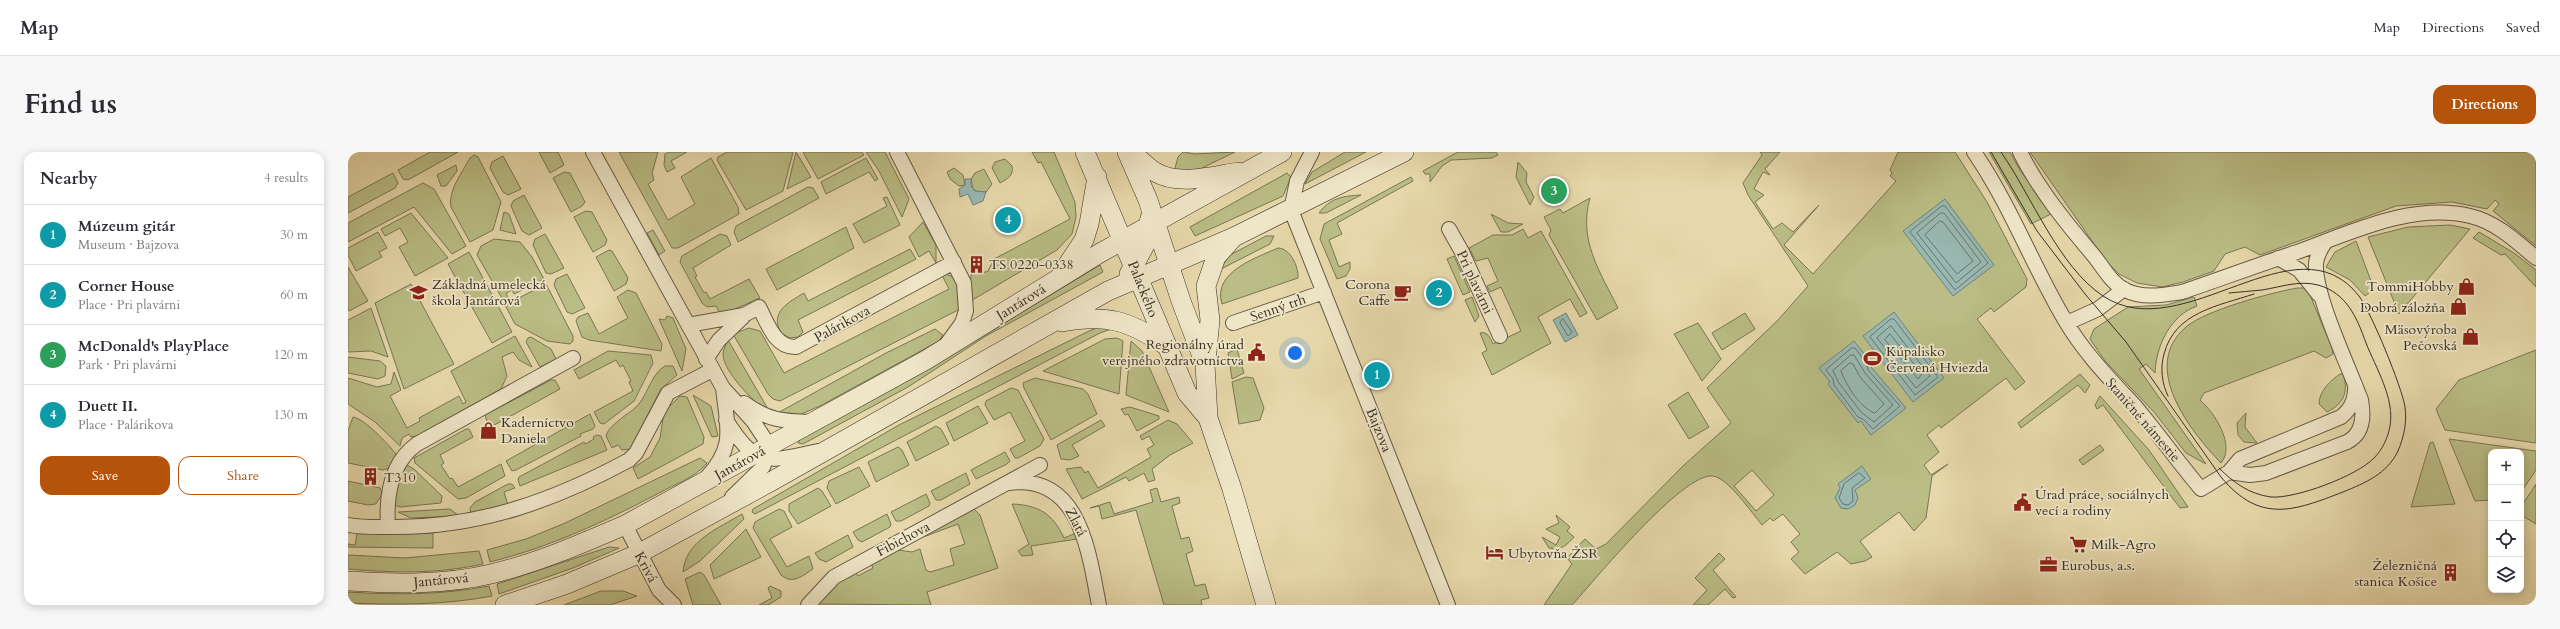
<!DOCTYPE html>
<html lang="en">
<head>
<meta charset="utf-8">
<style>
  :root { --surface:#fff; --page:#f7f7f7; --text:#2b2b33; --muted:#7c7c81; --line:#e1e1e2; --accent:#b45309 }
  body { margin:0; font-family:Cardo,serif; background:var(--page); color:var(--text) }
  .controls { position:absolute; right:12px; bottom:12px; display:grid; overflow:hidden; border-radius:8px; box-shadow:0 2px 10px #0003 }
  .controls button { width:36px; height:36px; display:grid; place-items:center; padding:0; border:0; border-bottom:1px solid var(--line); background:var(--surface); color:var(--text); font:20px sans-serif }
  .you { position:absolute; left:947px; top:201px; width:14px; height:14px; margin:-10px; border:3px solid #fff; border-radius:50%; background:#1a73e8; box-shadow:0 0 0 6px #1a73e833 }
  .badge { display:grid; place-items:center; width:26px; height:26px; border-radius:50%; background:var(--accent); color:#fff; font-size:13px; font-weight:700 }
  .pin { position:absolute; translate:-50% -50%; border:2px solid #fff; box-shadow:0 1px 4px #0006 }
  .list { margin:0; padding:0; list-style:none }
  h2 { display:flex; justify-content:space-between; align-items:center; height:52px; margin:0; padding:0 16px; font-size:17px }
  h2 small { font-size:13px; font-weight:400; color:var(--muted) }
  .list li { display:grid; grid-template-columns:26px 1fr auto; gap:12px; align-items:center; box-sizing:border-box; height:60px; padding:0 16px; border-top:1px solid var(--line) }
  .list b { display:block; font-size:15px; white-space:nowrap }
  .list p { margin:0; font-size:13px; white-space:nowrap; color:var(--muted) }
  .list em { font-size:13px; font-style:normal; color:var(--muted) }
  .actions { display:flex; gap:8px; padding:12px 16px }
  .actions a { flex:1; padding:9px 0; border:1px solid var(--accent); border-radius:12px; text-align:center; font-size:14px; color:var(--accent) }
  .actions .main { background:var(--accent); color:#fff }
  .icon { flex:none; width:22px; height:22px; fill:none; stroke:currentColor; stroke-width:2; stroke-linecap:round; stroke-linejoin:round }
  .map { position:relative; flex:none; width:2188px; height:453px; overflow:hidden; border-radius:12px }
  header { display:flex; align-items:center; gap:24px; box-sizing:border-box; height:56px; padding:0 20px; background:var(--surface); border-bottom:1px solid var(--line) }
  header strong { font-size:19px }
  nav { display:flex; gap:22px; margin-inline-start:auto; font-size:14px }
  .intro { display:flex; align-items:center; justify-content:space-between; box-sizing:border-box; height:96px; padding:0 24px }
  h1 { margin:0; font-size:28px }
  .button { padding:10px 18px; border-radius:12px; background:var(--accent); color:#fff; font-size:14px; font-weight:700 }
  main { display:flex; gap:24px; padding:0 24px }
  aside { flex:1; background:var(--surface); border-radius:12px; box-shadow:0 2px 10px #0003 }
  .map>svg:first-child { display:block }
  .green { fill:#babd85; stroke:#797655; fill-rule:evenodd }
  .water { fill:#98b8b1; stroke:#728279 }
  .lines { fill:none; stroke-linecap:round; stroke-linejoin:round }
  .shore { stroke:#68746b; stroke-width:1 }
  .street-casing { stroke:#645a46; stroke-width:16 }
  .secondary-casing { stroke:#383025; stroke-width:20 }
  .street { stroke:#efe6c8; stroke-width:14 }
  .secondary { stroke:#efe6c8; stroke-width:19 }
  .tram { stroke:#383025; stroke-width:1 }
  .labels { text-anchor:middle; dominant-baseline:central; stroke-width:3.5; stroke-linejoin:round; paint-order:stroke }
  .poi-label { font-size:14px; fill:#383025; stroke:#efe6c8; text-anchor:start }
  .street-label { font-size:14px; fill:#383025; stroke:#efe6c8 }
</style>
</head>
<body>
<header>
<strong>Map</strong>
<nav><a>Map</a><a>Directions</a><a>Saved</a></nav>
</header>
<div class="intro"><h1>Find us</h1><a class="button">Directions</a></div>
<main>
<aside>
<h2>Nearby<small>4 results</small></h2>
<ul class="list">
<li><span class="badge" style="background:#0f9aa8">1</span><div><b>Múzeum gitár</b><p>Museum · Bajzova</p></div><em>30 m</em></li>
<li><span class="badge" style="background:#0f9aa8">2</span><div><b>Corner House</b><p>Place · Pri plavárni</p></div><em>60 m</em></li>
<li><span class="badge" style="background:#2e9e5b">3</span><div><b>McDonald's PlayPlace</b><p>Park · Pri plavárni</p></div><em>120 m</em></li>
<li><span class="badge" style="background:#0f9aa8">4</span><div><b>Duett II.</b><p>Place · Palárikova</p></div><em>130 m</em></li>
</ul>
<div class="actions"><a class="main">Save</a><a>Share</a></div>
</aside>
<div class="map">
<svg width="2188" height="453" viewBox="0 0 2188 453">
  <rect width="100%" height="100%" fill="#e6d8aa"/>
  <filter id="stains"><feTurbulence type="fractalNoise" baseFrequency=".005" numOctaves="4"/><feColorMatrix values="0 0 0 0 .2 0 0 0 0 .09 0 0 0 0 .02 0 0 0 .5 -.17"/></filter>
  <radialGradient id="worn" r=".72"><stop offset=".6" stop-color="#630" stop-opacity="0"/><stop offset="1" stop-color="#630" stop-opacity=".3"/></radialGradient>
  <path class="green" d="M82,0H110L60,28L55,27L50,18Z
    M191,0H210L216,13L202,21Z
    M271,0H310L304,21L306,28L300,32L320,68L347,52L333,25L363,6L390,55L391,62L330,96H324Z
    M321,0H339L323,9L327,16L319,20L316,13L317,2Z
    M379,0H445L435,39L398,58L369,8L370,5Z
    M448,0L463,25L439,37Z
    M455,0H514L516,3L470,27Z
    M518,0H537L561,47L554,65L531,19Z
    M684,0H706L727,50L728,65L724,82L709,98L621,150L623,123L629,118L631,122L640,119L646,107L722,67L693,10L690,11Z
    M835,0L847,2L887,0L852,17L826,20L830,5Z
    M997,0H1018L957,32L964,20Z
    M1110,0H1148L1150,3L1144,6L1103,8L1094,14L1082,30V22H1077L1075,19Z
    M1412,0H1432L1417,17L1422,23L1415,20L1406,37L1416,43L1407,50L1425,77L1434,71L1445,80L1471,53L1436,93L1465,122L1548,29L1542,24L1544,21L1542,18L1550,0H1607L1639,50L1679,127L1678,135L1646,160L1643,156L1629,167L1677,230L1667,238L1658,226L1593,276L1591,273L1579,283L1591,300L1576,313L1583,323L1600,312L1584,324L1578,366L1566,379L1551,360L1512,389L1524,405L1517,409L1503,412L1489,400L1457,422L1443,407L1451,400L1443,390L1452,382L1435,362L1425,369L1422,366L1414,373C1404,361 1380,326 1365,324C1335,320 1246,429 1224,453H1196L1224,412L1219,406L1237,387L1248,397L1258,392L1335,314L1383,271L1359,236L1430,168L1460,134L1400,43L1395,31L1414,3ZM1404,318L1426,343L1408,359L1386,334Z
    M1641,0H1662L1672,18L1703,62L1683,72Z
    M1682,0H2188V94L2145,59L2151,52L2147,48L2139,57L2104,50L2048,54L1912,103L1897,95L1877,102L1866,119L1835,130L1814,135L1789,131L1771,122L1758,109Z
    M126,3L130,5L153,50L145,78L122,90L103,55C100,38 114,21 122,6Z
    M155,4L173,37L160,43L155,40L142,16L144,10Z
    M518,6L530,27L527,29L521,20L478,42L473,30Z
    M657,7L664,14C666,24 659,27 652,31L644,16L647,10Z
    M1170,10L1179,21L1178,30L1186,45L1182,53L1168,25Z
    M108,13L109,19L98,34H93L89,23Z
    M606,16L615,23L617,33L611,34L602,27L599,20Z
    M636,17L644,32L638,40H630L625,37L623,27L627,21Z
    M216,20L222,21L237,50L234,54L223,60L205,26Z
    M45,21L50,31L47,36L0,61V45Z
    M939,21L943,25L935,44L847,84L842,75Z
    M1063,25L1065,29L989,71L994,82L981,88L991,115L1002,110V117L998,124L989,127L972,87L976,72Z
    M75,31L86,37L118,94L104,102L66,55L0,90V71Z
    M460,35L465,36L471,46L390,90L386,80L388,74Z
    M176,43L194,76L181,83L174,79L163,54L165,49Z
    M1013,43L978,61H971C982,46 995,44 1013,43Z
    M539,45L552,73L516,91L505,72L539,54L535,46Z
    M1242,46C1230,88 1252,120 1270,156L1249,168L1201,83L1203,78L1196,65L1212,57L1215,61Z
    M238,59L244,60L259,88L257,93L245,100L226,65Z
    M156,60L161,62L168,82L152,78Z
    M63,61L100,106L67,124L51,95L60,90L52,76L37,84L33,77Z
    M1143,62L1160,71L1175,72L1160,80H1153Z
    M575,70L588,93V111L581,99L571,105L561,85Z
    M2102,73L2122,77L2051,162L2020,85L2060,75Z
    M498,75L506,96L429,138L418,117Z
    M1175,77L1180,86L1193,79L1239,161L1232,165L1222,147L1190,165L1203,191L1144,223L1134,201L1139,198L1132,181C1140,179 1142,186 1145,192L1173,179L1153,135L1142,140L1139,134L1150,129L1140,106L1128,109L1121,96L1145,83H1164Z
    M305,78L317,99L311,103L299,81Z
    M30,80L39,96L31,100L34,105L8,119L0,103V96Z
    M2131,80L2166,101L2188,118V135L2157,102L2153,103L2125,86Z
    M197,82L216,116L203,122L198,121L185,93L187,87Z
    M372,82L379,84L383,93L345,116L349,124L347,125L356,141L358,140L362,147L401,127L412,146L373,163L368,154L359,155L354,151L332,110L334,104Z
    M918,84H926L922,92L871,118L882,103Z
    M146,87L172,90L184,105L196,127L166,142L164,138L158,141L160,145L155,148L129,103L133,94Z
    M2008,89L2026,137L2017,144L2002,128L1978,115L1987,100Z
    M930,96C942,96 951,115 950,126L874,152C864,120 908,106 930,96Z
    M562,97L568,107L450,168L455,180L450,185L442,186L433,181C421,160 441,150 456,141L460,149Z
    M261,98L264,99L280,126L278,132L266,139L248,105Z
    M121,100L164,180L144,191L100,112Z
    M1106,104L1122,140L1115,143L1099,107Z
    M752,113L755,120L638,184L560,235L455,292L450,291L453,286L568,224Z
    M0,115L20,149L1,159L0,156Z
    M219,122L237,156L224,162L219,160L206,133L208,127Z
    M598,122L609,127L612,157L432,249L425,247L420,242L385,182L401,176L412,179L436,221L601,137L594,123Z
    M63,132L106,212L56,237L27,151Z
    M198,132L225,184V189L222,192L199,189L167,172L157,153Z
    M1949,136H1959L1984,196L1985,202L1978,206L1966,199L1856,241L1852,248C1866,260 1888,293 1873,311C1843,280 1791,215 1838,175C1858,158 1922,141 1949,136Z
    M280,138L288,141L314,192L313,199L241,188L234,185L228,169L230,165L240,161L251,182L280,166L269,145Z
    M1124,145L1131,164L1127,170L1117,148Z
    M1846,145L1849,154C1823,163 1808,193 1807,221L1798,212L1791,217L1858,312L1838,301L1806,260L1757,209L1742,187L1746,177L1780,155L1818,153Z
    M23,156L40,205L23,199L0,200V168Z
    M1397,161L1407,177L1374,198L1364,181Z
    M319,164L325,166L338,197L334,219L311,167L317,168Z
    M1350,171L1373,207L1354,229L1326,182Z
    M769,175L752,181L407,362L404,360L405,357L551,273L741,179L749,176Z
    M587,177L595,183L591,189L472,254L451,263H426L538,201Z
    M167,184L184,215L171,208L165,200L154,205L159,224L153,237L69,284L63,285L61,282L54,286L52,294L27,270L0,252V226L29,235L43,232L46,220L53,238L42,244L59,276L72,269L71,266L111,244L115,252L118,250L103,219Z
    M183,185L203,197L208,207L192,215L178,190L180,186Z
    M769,186L775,189L771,242L695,219L757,187Z
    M380,188L420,257L417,258C404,248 376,220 375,203C375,197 378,193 380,188Z
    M783,189L794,199L821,260L778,243Z
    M889,197L896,221L884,227L880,201Z
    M2188,198V291L2097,278L2088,257L2111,228Z
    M260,199L303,203L305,211L286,249L256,272L252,271L246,260L285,239L281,230L283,229L275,213L272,215L268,208L231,227L226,218Z
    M0,205L32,209L38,214L37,224L30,227L0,221Z
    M317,214H325L329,223L313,237L282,297L274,298L270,293L264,296L258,284C261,272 282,262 291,252C299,242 305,220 317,214Z
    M1732,222L1742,233L1737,241L1730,233L1673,276L1670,271Z
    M1992,222H1995C2001,239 1996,252 1979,260L1971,252C1971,239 1983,228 1992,222Z
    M898,225L905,226L916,256L912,268L891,272L884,230Z
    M687,226L735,237L740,242L749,262L703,288L676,236L675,231Z
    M203,228H207L212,237L141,276L137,263Z
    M663,236L670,238L696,287L692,294L670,306H667L662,297L677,289L662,260L646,268L637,253L638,249Z
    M1340,240L1361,275L1341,287L1320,253Z
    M345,243L363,254L370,284L364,285Z
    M332,244L339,245L356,285L355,292L290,327L285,316L302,305L312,286L316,260Z
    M1752,244L1801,298L1840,355L1832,356L1755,253L1749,257L1747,253Z
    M630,254L640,271L606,289L598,271Z
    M782,255L811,264V267L789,279L780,262L777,263L773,257Z
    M1898,261L1897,275L1909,291L1896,290L1890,283L1889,271Z
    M242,262L247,274L245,277L232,282L233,284L168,318L164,319L158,309Z
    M5,265C17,267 40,292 48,302L41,316L35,318L0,311V279Z
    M753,268L757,274L724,293L731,304L722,308L713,307L709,293Z
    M820,268L829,272L845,291L822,303L804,317L807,328L800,330L796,321L781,329L778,325L734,347L718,317L733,315L737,321L740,319L750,336L803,305L799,297L806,293L801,284L794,288L792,284Z
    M588,274L593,277L601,292L568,309L559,290Z
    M118,277H121L125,285L92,303L96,311L93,313L102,327L104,326L110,335L153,312L157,324L118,346L110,347L67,311L66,306Z
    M249,283L253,284L259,298L172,334L170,328L171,325L236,290L237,292L246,287L245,285Z
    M2101,287L2188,299V318L2173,340V300H2143V348L2127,349Z
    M2085,290L2107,352L2063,355L2082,291Z
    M1752,293L1756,298L1735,313L1731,308Z
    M550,295L554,298L561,313L528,330L520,310Z
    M657,300L662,309L659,312L628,327L623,318Z
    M352,306L359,311C347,326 327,332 311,341C256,370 202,395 142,410L139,398L178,387L215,372Z
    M59,313L66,317L94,344L93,351L52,355L44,352V340Z
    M511,315L522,334L488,352L479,336L481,329Z
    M618,321L622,332L593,348H588L583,339Z
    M0,329L32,336L34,342L28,352L20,353L0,349Z
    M160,332H164L167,336L156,340L160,353L123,362L122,356L127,350Z
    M2188,332V372L2173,363V355Z
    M470,336L474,339L483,354L450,372L441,359V352Z
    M809,336L813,350L831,345L832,351L824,354L833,387L841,385L845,399L838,402L847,434L857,432L861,446L853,448L854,453H816L788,358L754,367L751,354L742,356L762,350L766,362L805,350L802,338Z
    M578,342L582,351L581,354L553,369H548L543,360Z
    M664,352C691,353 705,362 716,386L728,381L729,387L683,394L685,403L674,404L670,399L681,392Z
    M102,357L111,364L63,366L50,360Z
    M431,357L436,359L444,375L422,387L439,415L461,404L465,417C454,424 445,433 433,423L405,376L407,370Z
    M626,357L632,363L650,416L579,440L583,453L470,452L484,432L506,417L510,424L525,416L522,409L544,397L564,400L572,397L578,418L582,420L606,413L602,397L617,392L610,372L578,384L568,386L617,358Z
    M394,362L396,367L352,409L335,420C337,389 371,376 394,362Z
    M539,362L543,372L542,375L514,390L510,388L505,380Z
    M1208,363L1222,375L1219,379L1226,385C1219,393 1213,399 1201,396L1194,385L1208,393L1212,385L1198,377L1211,371Z
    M398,377L413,405L366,427L362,413Z
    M9,381H85V396L0,395V392L7,393Z
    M500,383L505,395L478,410L471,407L467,401Z
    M261,395L271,396L225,416L151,442L149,432Z
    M131,399L135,412C90,422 45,421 0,417V403L57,406Z
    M1371,401L1377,407L1365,418L1388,445L1385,446L1377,437L1360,453H1345L1359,438L1347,426Z
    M352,420L356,423L373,453H345L337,427Z
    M141,434L144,444C98,453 47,453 0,451V440C48,443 94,443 141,434Z
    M422,434L433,439V445L420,453H411L424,446L420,436Z
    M253,439H275L289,444L262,453H216Z"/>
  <path class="water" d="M617,27H623V34L627,39L638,40L635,49L625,53L620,42L612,45L611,37L617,33Z
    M1597,47L1646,113L1605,144L1555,79Z
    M1546,160L1596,226L1565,250L1515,184Z
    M1218,161L1230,183L1217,190L1205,168Z
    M1506,189L1525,213L1523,215L1558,256L1523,283L1513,269L1510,271L1480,232L1482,230L1471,216Z
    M1514,314L1523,327L1507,338L1510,346L1507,353L1500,357L1493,356L1487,346L1492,336L1490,332Z"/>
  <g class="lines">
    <path class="shore" d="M1594,54H1597L1640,111L1607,138L1562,80Z
      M1593,61H1596L1633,110L1608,131L1569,81Z
      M1592,69L1595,70L1625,109L1609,122L1577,83Z
      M1215,167L1224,180L1220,184L1212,171Z
      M1543,167H1546L1590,225L1567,243L1522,185Z
      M1543,174L1582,224L1568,236L1529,186Z
      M1542,182L1574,222L1570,227L1537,188Z
      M1504,196H1507L1519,212L1520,218L1552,254L1525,277L1515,267L1510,265L1486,233L1485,227L1478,218Z
      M1503,203H1506L1517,221L1545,253L1526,270L1513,260L1491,231L1485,219Z
      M1502,211L1505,212L1512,225L1536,252L1527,261C1512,256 1498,233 1493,219Z
      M1511,321L1517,326L1504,336L1505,349L1500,353L1495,352L1491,346L1496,332Z"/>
    <defs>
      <path id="street" d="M245,0L375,236L405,269L422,295L415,315L384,345
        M549,0L616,131L618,159L614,171L598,193
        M964,0L949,29L943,58L1100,453
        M1626,0C1663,54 1685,115 1718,170C1737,202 1762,227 1787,254C1810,281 1830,310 1853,337L1881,320L1892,307L1993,265C2004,256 2008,246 2007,232
        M1672,0C1691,38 1719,72 1746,104C1755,115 1763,131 1777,138C1795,147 1815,143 1834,140C1872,127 1910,113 1949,100C2002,81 2064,50 2122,64C2148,70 2168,89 2188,106
        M1101,77L1114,100L1152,184
        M1930,106L1951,118L1971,143
        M885,171L976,140
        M1719,171L1750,157L1776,137
        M340,173L396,163L411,155C420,172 427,196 448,195L606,110
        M358,207L371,188L396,164
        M396,251C421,269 435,269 465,270
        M378,268C408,316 420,310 470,299
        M1881,320L1902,323L1918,321L1999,290C2015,282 2016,264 2013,248C2001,215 1966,143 1968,111C1969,103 1973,96 1978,89
        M359,325C388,294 379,275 375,236
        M661,331C733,321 741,403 751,453
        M0,373C16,376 32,375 48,375C133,375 207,348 281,308L288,301L320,241L364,218
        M277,373L311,438L326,453
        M40,375C38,345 42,311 69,292L225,206
        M460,453L486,425L692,313"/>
      <path id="secondary" d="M737,0L839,241L860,266
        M779,0L800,48L833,149L857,212L860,266L884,337L918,453
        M784,0C791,7 799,15 807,20C831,34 865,24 890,20
        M714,121L736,88L741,72L749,25
        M781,122L797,93L802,66
        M714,170C758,162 780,168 817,193
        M858,209L862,168L858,134L868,105L885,86
        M0,429C47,432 96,433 143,422C189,411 233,392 277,373L578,208L752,101L934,0
        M157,453L219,432L290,402L424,329L760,139L886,85L1056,0"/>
    </defs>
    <use href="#street" class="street-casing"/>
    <use href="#secondary" class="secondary-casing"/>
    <use href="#street" class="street"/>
    <use href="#secondary" class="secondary"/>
    <path class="tram" d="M1643,0L1689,79L1737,142L1778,190L1873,325C1912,372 1946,359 1995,340C2017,331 2039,322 2050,299C2056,285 2059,270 2057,255C2054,235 2023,160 2011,144C1948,63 1835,197 1755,144C1711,115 1683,43 1653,0
      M1820,244C1814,232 1812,216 1816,202C1827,160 1870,154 1906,142
      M1871,316C1886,331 1901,342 1923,345C1947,347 2009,324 2026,306C2034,298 2040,286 2042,274C2047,247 2028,216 2018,191C2009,166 1999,141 1970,133C1951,128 1933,135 1914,138C1903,139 1892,140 1881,141"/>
  </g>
  <defs>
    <symbol id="building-bare" viewBox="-9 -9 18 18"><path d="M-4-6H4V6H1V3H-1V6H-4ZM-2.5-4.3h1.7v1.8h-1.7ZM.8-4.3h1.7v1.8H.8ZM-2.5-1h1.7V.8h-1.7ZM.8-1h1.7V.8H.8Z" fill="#8f2418" stroke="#efe6c8" stroke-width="2.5" paint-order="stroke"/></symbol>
    <symbol id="shop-bare" viewBox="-9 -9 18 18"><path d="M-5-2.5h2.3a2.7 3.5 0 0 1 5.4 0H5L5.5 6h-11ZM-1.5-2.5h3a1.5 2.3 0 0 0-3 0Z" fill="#8f2418" stroke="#efe6c8" stroke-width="2.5" paint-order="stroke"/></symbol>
    <symbol id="school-bare" viewBox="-9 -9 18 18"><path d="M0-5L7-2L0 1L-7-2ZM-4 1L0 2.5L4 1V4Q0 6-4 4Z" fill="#8f2418" stroke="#efe6c8" stroke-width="2.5" paint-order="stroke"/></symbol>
    <symbol id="cafe-bare" viewBox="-9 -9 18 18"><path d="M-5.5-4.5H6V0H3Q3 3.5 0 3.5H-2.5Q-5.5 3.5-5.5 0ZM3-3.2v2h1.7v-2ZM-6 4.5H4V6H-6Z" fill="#8f2418" stroke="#efe6c8" stroke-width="2.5" paint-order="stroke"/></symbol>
    <symbol id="civic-bare" viewBox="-9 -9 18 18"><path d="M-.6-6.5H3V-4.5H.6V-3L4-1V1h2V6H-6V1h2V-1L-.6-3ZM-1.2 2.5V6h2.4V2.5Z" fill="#8f2418" stroke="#efe6c8" stroke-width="2.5" paint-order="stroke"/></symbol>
    <symbol id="stadium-bare" viewBox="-9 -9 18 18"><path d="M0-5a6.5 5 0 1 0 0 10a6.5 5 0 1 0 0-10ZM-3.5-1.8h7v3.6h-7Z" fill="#8f2418" stroke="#efe6c8" stroke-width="2.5" paint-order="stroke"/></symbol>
    <symbol id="supermarket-bare" viewBox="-9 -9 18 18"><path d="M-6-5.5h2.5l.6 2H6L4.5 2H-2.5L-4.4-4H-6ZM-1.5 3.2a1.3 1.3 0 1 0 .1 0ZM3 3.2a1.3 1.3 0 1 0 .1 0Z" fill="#8f2418" stroke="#efe6c8" stroke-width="2.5" paint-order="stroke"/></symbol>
    <symbol id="hotel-bare" viewBox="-9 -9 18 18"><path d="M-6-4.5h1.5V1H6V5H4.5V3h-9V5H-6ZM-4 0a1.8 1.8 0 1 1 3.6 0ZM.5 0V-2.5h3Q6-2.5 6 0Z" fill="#8f2418" stroke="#efe6c8" stroke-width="2.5" paint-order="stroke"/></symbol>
    <symbol id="office-bare" viewBox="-9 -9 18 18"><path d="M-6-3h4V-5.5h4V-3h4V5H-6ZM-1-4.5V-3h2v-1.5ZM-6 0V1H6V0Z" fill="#8f2418" stroke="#efe6c8" stroke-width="2.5" paint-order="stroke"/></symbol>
  </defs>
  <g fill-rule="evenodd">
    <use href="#building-bare" x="616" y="100" width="25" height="25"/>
    <use href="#shop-bare" x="2106" y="122" width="25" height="25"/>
    <use href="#school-bare" x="58" y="128" width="25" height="25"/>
    <use href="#cafe-bare" x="1042" y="128" width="25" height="25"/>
    <use href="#shop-bare" x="2098" y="142" width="25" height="25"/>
    <use href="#shop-bare" x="2110" y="172" width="25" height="25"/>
    <use href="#civic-bare" x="896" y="188" width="25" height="25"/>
    <use href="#stadium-bare" x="1512" y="194" width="25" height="25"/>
    <use href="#shop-bare" x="128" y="266" width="25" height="25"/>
    <use href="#building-bare" x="10" y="312" width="25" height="25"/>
    <use href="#civic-bare" x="1662" y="338" width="25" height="25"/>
    <use href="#supermarket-bare" x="1718" y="380" width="25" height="25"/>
    <use href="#hotel-bare" x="1134" y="388" width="25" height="25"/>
    <use href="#office-bare" x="1688" y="400" width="25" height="25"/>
    <use href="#building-bare" x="2090" y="408" width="25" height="25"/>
  </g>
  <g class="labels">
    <g class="poi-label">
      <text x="641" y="112">TS 0220-0338</text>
      <text x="84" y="132">Základná umelecká<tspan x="84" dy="16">škola Jantárová</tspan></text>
      <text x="1042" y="132" text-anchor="end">Corona<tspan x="1042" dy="16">Caffe</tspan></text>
      <text x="2106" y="134" text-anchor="end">TommiHobby</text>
      <text x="2097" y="155" text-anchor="end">Dobrá záložňa</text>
      <text x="2109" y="177" text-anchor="end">Mäsovýroba<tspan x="2109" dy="16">Pečovská</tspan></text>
      <text x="896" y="192" text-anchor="end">Regionálny úrad<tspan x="896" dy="16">verejného zdravotníctva</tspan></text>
      <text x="1538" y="199">Kúpalisko<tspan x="1538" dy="16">Červená Hviezda</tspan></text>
      <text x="153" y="270">Kaderníctvo<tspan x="153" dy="16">Daniela</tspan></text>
      <text x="36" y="325">T310</text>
      <text x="1687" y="342">Úrad práce, sociálnych<tspan x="1687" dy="16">vecí a rodiny</tspan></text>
      <text x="1743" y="392">Milk-Agro</text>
      <text x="1160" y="401">Ubytovňa ŽSR</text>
      <text x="1713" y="413">Eurobus, a.s.</text>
      <text x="2089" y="413" text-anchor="end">Železničná<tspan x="2089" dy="16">stanica Košice</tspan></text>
    </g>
    <g class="street-label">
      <text transform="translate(1127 130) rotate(65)">Pri plavárni</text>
      <text transform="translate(795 137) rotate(68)">Palackého</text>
      <text transform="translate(673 150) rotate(-32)">Jantárová</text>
      <text transform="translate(930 156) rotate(-19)">Senný trh</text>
      <text transform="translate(494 172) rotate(-29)">Palárikova</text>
      <text transform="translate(1795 268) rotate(49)">Staničné námestie</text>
      <text transform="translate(1031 278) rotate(68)">Bajzova</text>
      <text transform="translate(392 311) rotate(-29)">Jantárová</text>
      <text transform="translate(728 370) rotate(62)">Zlatá</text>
      <text transform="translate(555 387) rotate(-28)">Fibichova</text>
      <text transform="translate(298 415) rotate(61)">Krivá</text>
      <text transform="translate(93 428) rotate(-5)">Jantárová</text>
    </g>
  </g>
  <rect width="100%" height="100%" filter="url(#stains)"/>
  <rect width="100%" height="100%" fill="url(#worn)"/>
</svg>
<div class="controls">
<button>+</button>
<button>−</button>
<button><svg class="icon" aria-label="locate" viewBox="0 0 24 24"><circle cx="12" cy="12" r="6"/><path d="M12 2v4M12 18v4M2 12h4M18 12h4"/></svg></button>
<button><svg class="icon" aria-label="layers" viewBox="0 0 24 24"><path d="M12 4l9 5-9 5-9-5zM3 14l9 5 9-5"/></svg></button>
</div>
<div class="you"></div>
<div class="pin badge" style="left:1029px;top:223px;background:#0f9aa8">1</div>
<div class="pin badge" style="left:1091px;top:141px;background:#0f9aa8">2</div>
<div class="pin badge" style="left:1206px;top:39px;background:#2e9e5b">3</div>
<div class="pin badge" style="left:660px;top:68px;background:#0f9aa8">4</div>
</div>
</main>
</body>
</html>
